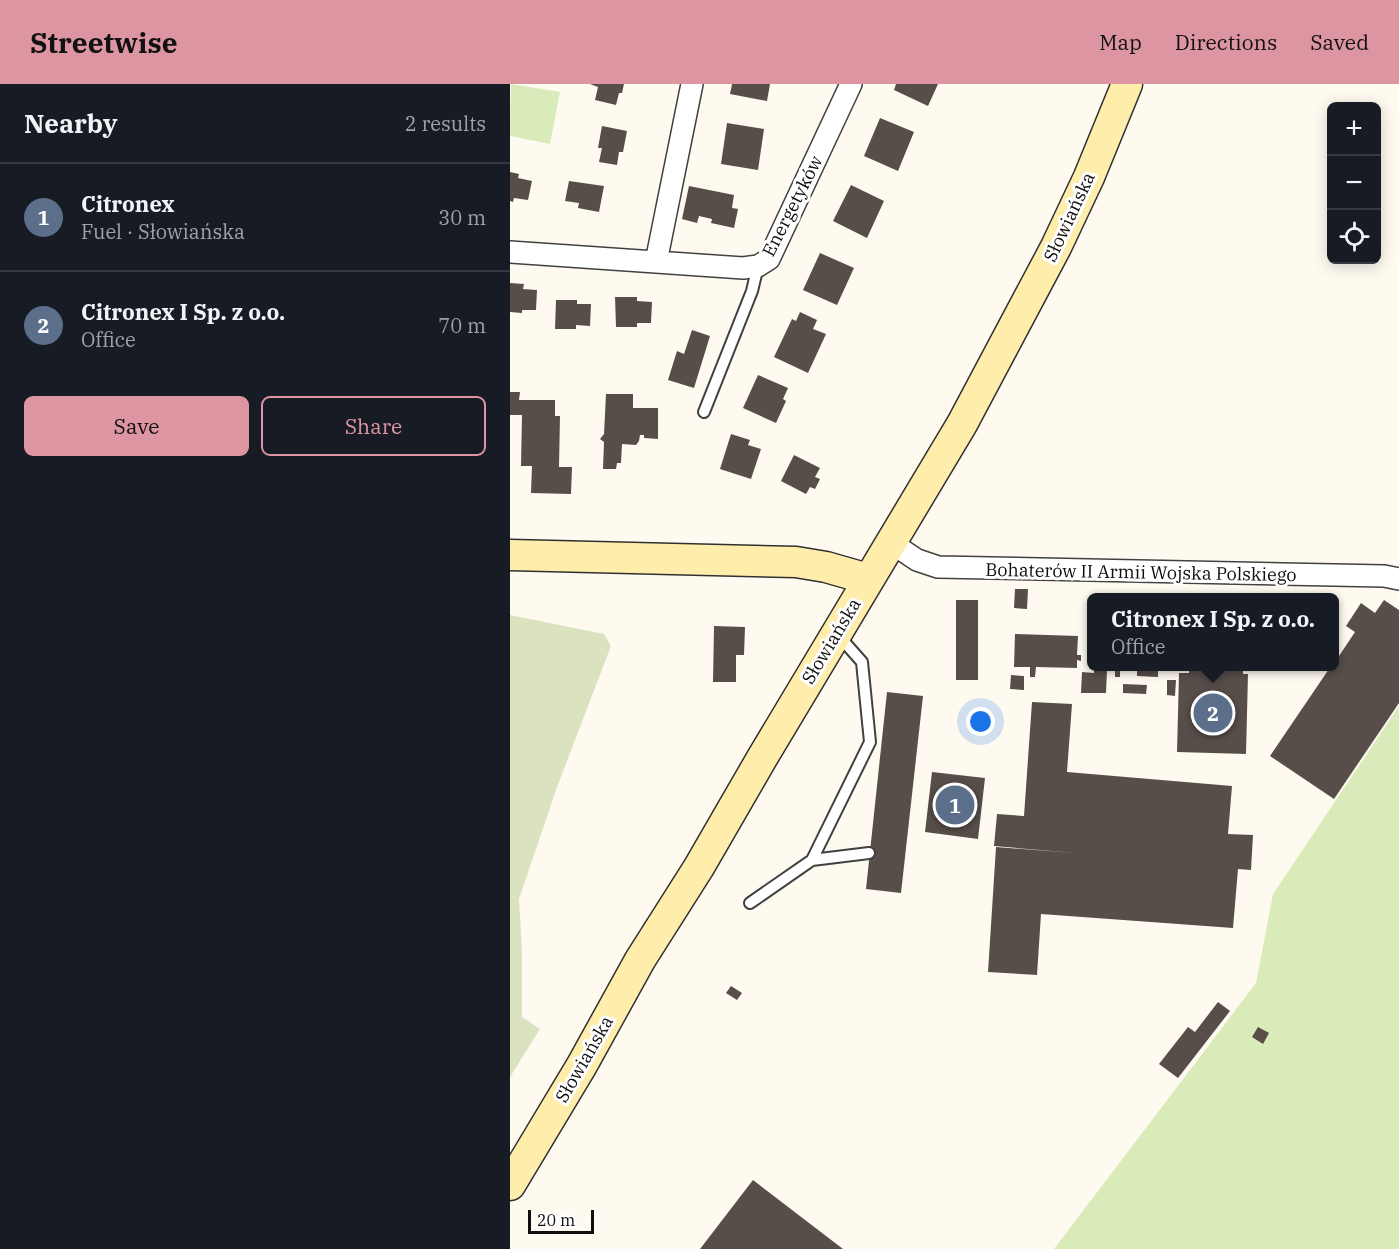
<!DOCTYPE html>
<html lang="en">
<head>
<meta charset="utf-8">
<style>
  :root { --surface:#171b24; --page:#20242c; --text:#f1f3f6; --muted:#9ea1a6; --line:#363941; --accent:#dc95a1 }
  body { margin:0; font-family:"IBM Plex Serif",serif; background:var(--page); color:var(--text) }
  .controls { position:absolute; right:18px; top:18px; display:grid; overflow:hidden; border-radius:9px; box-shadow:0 3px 15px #0003 }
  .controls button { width:54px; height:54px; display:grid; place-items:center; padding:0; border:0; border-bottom:2px solid var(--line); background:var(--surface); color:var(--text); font:30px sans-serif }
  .scale { position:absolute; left:18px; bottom:15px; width:66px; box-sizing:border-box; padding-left:6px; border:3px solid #0e0e0e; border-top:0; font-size:16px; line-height:21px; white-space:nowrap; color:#0e0e0e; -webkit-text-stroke:4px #fff; paint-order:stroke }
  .you { position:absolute; left:471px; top:638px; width:21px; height:21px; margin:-15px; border:4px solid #fff; border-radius:50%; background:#1a73e8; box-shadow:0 0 0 9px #1a73e833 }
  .badge { display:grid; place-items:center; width:39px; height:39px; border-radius:50%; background:var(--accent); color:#fff; font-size:20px; font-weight:700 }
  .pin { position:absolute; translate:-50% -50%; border:3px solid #fff; box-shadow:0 2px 6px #0006 }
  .popup { position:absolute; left:577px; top:509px; width:252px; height:78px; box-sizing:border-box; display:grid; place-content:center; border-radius:9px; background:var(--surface); filter:drop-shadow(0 2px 4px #0005); font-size:20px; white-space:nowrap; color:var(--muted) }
  .popup b { font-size:22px; color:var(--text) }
  .popup::after { content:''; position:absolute; left:50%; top:100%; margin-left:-12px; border:12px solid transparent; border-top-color:var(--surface) }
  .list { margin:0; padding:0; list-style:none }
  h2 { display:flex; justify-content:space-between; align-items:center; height:78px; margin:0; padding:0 24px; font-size:26px }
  h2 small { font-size:20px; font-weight:400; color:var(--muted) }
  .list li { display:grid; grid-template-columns:39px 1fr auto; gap:18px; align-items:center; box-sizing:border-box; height:108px; padding:0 24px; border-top:2px solid var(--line) }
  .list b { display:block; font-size:22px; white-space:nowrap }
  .list p { margin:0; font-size:20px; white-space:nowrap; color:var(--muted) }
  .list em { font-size:20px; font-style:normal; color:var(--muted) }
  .actions { display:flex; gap:12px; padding:18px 24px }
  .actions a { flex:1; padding:14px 0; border:2px solid var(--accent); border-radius:9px; text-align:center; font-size:21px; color:var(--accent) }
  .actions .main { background:var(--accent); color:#111 }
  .icon { flex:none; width:33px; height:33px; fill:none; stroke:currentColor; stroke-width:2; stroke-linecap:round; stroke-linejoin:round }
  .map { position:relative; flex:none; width:889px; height:1165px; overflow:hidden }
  header { display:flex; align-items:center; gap:36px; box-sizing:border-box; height:84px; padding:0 30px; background:var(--accent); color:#111 }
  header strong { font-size:28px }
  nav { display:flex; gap:33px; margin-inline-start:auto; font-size:21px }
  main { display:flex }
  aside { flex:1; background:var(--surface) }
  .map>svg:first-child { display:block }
  .green { fill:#d8ebb8 }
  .cemetery { fill:#dae2c0 }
  .building { fill:#574e4a }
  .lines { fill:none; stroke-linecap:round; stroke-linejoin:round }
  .lane-casing { stroke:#414141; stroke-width:14 }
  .street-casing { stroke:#414141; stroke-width:24 }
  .secondary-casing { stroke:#303030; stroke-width:33 }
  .lane { stroke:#fff; stroke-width:10 }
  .street { stroke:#fff; stroke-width:21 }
  .secondary { stroke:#ffedab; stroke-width:30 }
  .labels { text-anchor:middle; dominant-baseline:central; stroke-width:6; stroke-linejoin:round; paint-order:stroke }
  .street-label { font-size:18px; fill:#0e0e0e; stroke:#fff }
</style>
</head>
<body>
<header>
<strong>Streetwise</strong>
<nav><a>Map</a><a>Directions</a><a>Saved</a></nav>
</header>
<main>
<aside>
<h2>Nearby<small>2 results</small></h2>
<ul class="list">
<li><span class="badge" style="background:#5c6f8a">1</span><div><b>Citronex</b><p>Fuel · Słowiańska</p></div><em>30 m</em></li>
<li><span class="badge" style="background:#5c6f8a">2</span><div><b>Citronex I Sp. z o.o.</b><p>Office</p></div><em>70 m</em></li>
</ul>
<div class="actions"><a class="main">Save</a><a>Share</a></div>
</aside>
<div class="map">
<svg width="889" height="1165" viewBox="0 0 889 1165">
  <rect width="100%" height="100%" fill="#fffaf0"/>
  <path class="green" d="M1,0L50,8L40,60L0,52Z
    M889,622V1165H544L746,899L763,810Z"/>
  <path class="cemetery" d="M0,531L94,550L101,562L47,703L9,815L12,867V933L30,945L0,993Z"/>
  <path class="building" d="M80,0H114L112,9H109L106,21L85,16L88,3Z
    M222,0H260L257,17L220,10Z
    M386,0H428L418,22L384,6Z
    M370,34L404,48L388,87L354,72Z
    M217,39L254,45L248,86L211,80Z
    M92,42L117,47L113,68H109L107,81L89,78L92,64H88Z
    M0,88L9,90L8,94L22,97L18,116L4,114L3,118L0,117Z
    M59,97L94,102L89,128L68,124L69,119L55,117Z
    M341,101L374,117L357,154L323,137Z
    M179,102L224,111L222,124L228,125L224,144L201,139L202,135L189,132L187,139L172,135Z
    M310,169L344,184L327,221L293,206Z
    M0,199L14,200L13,205L27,206L26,226H12V229L0,228Z
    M105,213H127V217L142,218L141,239H127V243H106Z
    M46,216H67V220H81L80,242L66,241V245H45Z
    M290,228L307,236L303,245L316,250L298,289L264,273L282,235L286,237Z
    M182,246L200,252L184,304L158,296L167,267L174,270Z
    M248,291L278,304L273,315L276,317L266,339L233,324Z
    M0,308H10L9,316H45V332H50L49,383H62L61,410L21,409L22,382H11L12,331H0Z
    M96,310H123V324H148V355L134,354V351H130L129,357L126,361L112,360L111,379H107L106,385H93L94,358L90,355L94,350Z
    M221,350L240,356L238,361L251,365L241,395L210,385Z
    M284,371L310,384L305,393L310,395L305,405L300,403L296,410L271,397Z
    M505,505H518L517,525L504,524Z
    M446,516H468V596H446Z
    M874,516L889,526V619L824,715L760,672L821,582H825V578L845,548L836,542L851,519L865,529Z
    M204,542L235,543L234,571H226V598H203Z
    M505,550L568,552L567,571H571V577L567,576V584L526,583L525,593H520V583H504Z
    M605,582H610V593H605Z
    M610,582H659V585H648V593L627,592V585L610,584Z
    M679,582H733V590H738L736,670L667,668L669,589H679Z
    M584,586H597L596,609H571L572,588L584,589Z
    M501,591L514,592V606L500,605Z
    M657,596H666L665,612L657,611Z
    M613,600L637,601L636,610L613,609Z
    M377,608L413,612L391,809L356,805Z
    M522,618L562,620L557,688L722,702L718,750L743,751L741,786L728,785L723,844L531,830L527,891L478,888L486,763L565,769L484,762L487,730L514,732Z
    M422,688L475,694L468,755L415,748Z
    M221,902L232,909L227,916L216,909Z
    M708,918L720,927L668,994L649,980L678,943L685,948Z
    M748,943L759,949L753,960L742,953Z
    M243,1096L333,1165H190Z"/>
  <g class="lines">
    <defs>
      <path id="lane" d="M194,328L242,207L248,182
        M302,776L359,769
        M240,819L302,776L360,658L352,578L328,551"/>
      <path id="street" d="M0,168L233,184L248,182L259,175L341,0
        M146,178L182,0
        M380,458L407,476L428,483L874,492L889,495"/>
      <path id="secondary" d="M0,471L286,478L316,483L358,495
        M0,1101L72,981L130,876L189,783L252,674L452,340L546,163L579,93L617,0"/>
    </defs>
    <use href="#lane" class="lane-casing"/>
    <use href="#street" class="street-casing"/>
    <use href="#secondary" class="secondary-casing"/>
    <use href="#lane" class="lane"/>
    <use href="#street" class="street"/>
    <use href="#secondary" class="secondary"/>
  </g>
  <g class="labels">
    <g class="street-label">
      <text transform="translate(282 122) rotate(-63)">Energetyków</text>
      <text transform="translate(559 133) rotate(-65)">Słowiańska</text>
      <text transform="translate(631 488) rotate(1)">Bohaterów II Armii Wojska Polskiego</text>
      <text transform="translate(321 557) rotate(-59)">Słowiańska</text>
      <text transform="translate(74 975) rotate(-60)">Słowiańska</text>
    </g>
  </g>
</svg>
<div class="controls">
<button>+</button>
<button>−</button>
<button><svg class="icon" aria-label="locate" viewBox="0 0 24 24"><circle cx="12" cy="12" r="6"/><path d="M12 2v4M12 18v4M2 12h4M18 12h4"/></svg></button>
</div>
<div class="scale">20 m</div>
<div class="you"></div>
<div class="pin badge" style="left:445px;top:721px;background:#5c6f8a">1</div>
<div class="pin badge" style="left:703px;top:629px;background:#5c6f8a">2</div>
<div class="popup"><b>Citronex I Sp. z o.o.</b>Office</div>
</div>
</main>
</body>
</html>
